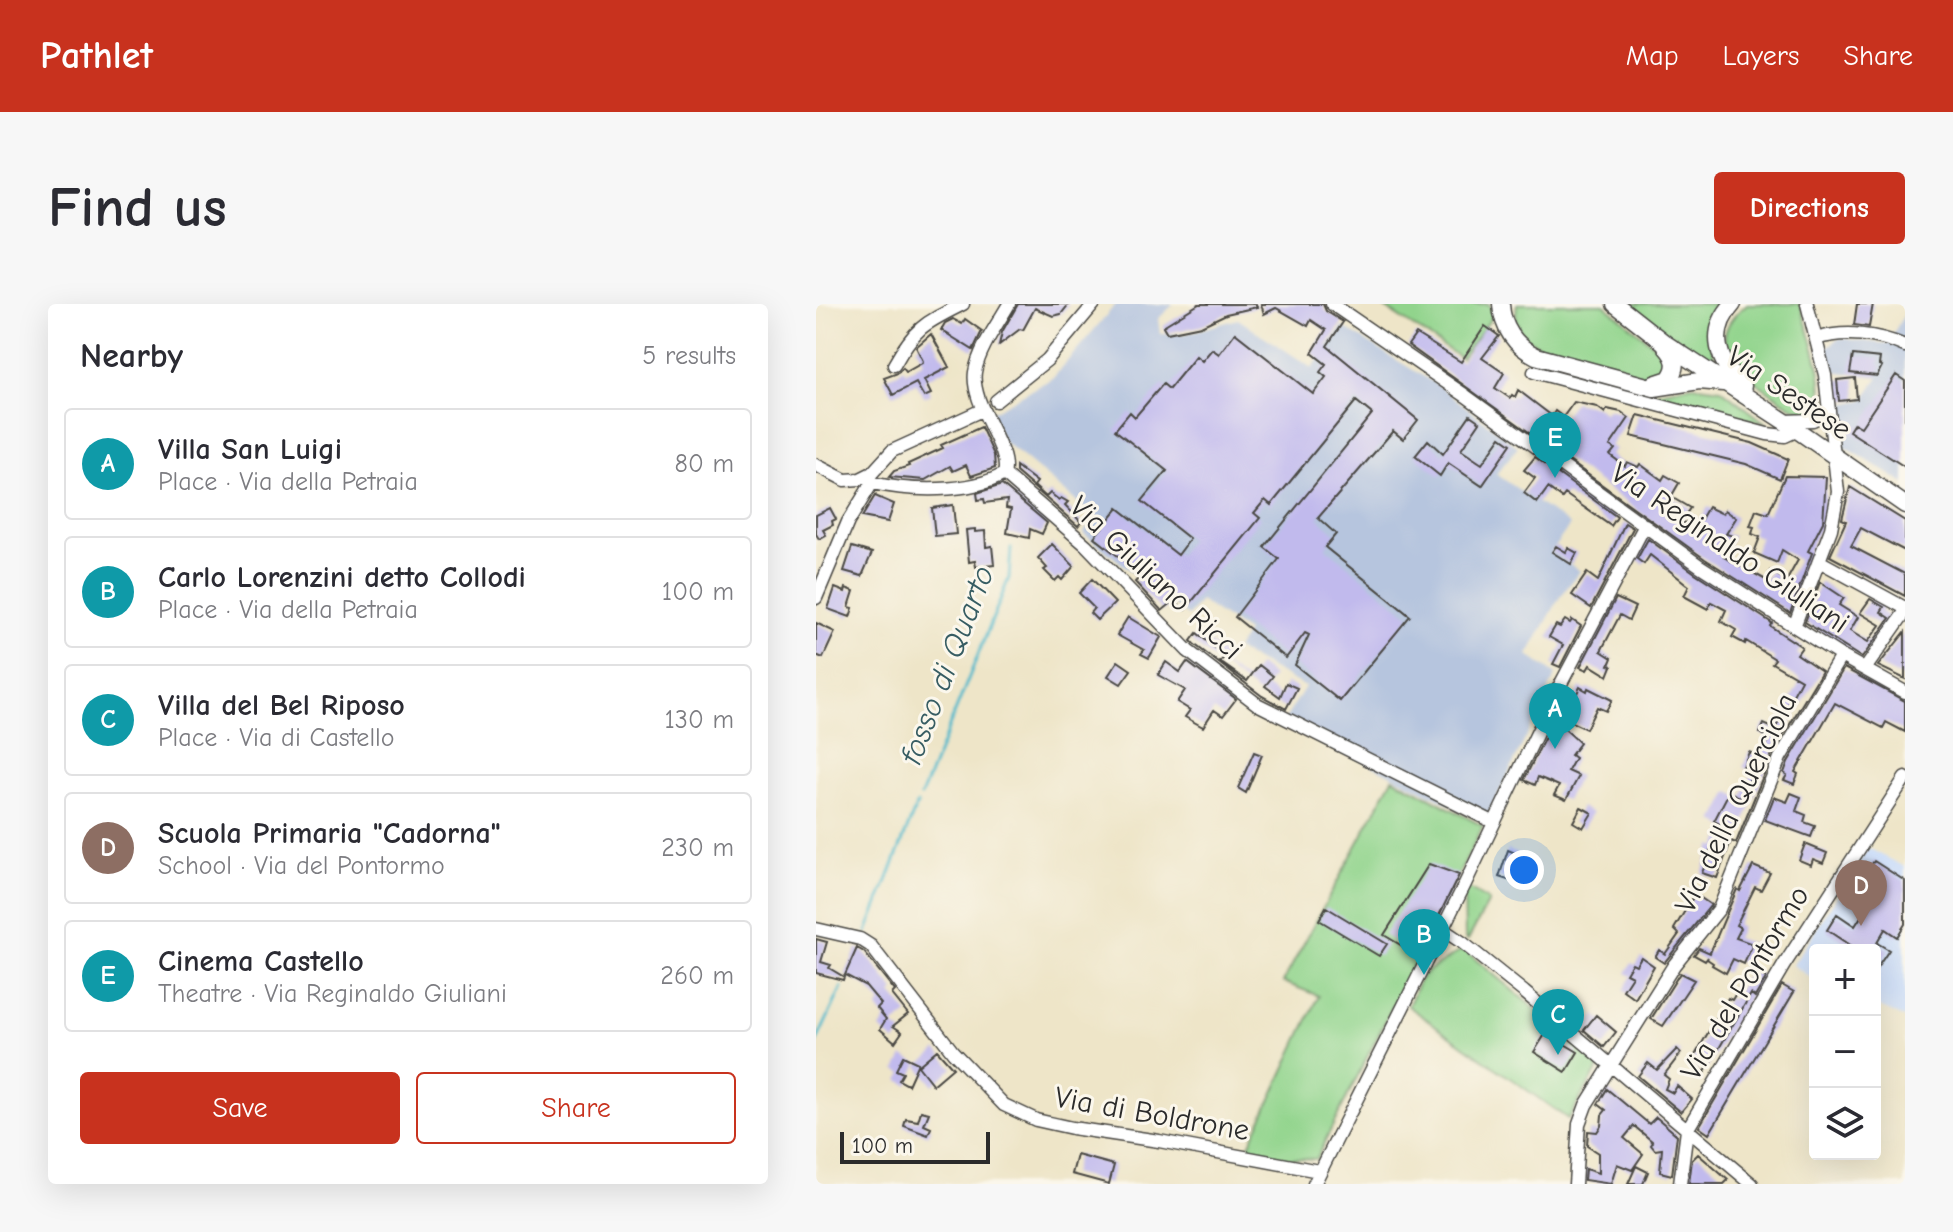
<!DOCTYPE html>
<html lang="en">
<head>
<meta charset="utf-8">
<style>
  :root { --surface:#fff; --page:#f7f7f7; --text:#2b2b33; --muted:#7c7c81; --line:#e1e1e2; --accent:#c8321e }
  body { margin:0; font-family:"Comic Neue",sans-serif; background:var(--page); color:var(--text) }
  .controls { position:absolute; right:24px; bottom:24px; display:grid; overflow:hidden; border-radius:8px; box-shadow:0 8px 32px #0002 }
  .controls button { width:72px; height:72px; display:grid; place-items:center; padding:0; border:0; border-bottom:2px solid var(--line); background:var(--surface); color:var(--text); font:40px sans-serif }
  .scale { position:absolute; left:24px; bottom:20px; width:150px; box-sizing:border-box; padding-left:8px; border:4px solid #2b2b2b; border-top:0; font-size:22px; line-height:28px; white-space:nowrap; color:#2b2b2b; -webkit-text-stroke:6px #fbf7ec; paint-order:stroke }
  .you { position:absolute; left:708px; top:566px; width:28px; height:28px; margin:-20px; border:6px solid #fff; border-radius:50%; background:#1a73e8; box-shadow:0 0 0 12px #1a73e833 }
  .badge { display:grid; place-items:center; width:52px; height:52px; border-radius:50%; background:var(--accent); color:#fff; font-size:26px; font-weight:700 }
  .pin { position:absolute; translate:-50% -66px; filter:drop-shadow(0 2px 4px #0008) }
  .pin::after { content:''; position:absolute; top:42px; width:28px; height:24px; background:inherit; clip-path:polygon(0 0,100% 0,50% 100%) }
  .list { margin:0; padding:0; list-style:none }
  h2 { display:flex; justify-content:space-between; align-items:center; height:104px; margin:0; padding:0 32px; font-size:34px }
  h2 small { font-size:26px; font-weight:400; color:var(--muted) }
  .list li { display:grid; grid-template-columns:52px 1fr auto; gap:24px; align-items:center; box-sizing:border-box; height:112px; margin:0 16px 16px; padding:0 16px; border:2px solid var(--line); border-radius:8px }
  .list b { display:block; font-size:30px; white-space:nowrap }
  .list p { margin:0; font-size:26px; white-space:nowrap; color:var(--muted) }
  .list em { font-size:26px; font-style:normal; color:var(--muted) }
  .actions { display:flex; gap:16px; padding:24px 32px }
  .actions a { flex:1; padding:18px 0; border:2px solid var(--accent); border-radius:8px; text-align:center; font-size:28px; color:var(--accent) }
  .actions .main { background:var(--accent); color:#fff }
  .icon { flex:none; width:44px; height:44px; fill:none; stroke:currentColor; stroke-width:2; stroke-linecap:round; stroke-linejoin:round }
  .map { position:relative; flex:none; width:1089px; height:880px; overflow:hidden; border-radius:8px }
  header { display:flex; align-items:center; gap:48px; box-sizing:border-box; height:112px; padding:0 40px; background:var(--accent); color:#fff }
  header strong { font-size:38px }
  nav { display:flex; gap:44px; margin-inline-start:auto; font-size:28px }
  .intro { display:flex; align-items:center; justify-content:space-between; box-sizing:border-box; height:192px; padding:0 48px }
  h1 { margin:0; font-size:56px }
  .button { padding:20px 36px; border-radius:8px; background:var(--accent); color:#fff; font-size:28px; font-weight:700 }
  main { display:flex; gap:48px; padding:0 48px }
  aside { flex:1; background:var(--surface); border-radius:8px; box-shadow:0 8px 32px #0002 }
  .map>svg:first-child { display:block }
  .built { fill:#c9dcf9 }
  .industrial { fill:#b6c5de }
  .green { fill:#91d48c; stroke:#5e805c; stroke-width:2 }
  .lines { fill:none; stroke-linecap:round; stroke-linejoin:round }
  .stream { stroke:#4eb9cb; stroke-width:3 }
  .building { fill:#c1baed }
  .minor-casing { stroke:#484743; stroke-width:15 }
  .major-casing { stroke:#484743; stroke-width:19 }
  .minor { stroke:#fff; stroke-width:12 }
  .major { stroke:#fff; stroke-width:16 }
  .labels { text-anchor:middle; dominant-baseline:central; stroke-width:6; stroke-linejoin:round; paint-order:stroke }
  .street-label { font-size:30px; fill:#2b2b2b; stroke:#fbf7ec }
  .water-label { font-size:32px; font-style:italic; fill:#375d63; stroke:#fbf7ec }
</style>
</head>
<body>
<header>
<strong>Pathlet</strong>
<nav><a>Map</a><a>Layers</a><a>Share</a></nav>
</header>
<div class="intro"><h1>Find us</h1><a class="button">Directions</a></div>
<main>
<aside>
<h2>Nearby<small>5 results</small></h2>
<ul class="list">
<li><span class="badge" style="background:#0f9aa8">A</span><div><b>Villa San Luigi</b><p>Place · Via della Petraia</p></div><em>80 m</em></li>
<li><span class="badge" style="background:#0f9aa8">B</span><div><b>Carlo Lorenzini detto Collodi</b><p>Place · Via della Petraia</p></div><em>100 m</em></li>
<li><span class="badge" style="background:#0f9aa8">C</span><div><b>Villa del Bel Riposo</b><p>Place · Via di Castello</p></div><em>130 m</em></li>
<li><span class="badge" style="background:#8d6e63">D</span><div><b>Scuola Primaria &quot;Cadorna&quot;</b><p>School · Via del Pontormo</p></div><em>230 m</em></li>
<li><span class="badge" style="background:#0f9aa8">E</span><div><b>Cinema Castello</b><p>Theatre · Via Reginaldo Giuliani</p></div><em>260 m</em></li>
</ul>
<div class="actions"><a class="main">Save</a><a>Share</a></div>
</aside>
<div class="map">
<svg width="1089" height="880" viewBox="0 0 1089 880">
  <rect width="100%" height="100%" fill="#fbf7ec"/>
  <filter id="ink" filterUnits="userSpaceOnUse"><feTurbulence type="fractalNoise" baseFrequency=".0125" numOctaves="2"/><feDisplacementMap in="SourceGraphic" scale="16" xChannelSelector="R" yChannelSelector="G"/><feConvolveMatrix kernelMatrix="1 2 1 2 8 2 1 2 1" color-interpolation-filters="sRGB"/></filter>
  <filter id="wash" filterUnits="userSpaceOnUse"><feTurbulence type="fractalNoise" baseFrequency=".006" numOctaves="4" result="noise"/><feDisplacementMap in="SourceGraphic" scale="32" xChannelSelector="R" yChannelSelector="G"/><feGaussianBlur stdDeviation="1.8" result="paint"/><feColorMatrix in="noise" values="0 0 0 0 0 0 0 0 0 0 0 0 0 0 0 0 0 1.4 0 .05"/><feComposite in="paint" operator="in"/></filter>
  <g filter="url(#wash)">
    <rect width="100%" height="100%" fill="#eee5c8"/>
    <path class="built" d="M1052,544L1089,563V714L1059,701V646H999V677L977,661Z"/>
    <path class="industrial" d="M300,0H358L342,15L344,30H369L422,15L496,64L527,23L623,82L702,143L680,170L754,221L735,248L764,267L744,293L712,351L740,371L669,518L468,417L489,383L420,345L431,328L384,297L372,312L267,229L279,213L187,137L175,108L237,74Z
      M1089,9V180L1033,145L1023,143V101L1047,96L1063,73L1015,67L1008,45L1024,34L1071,40Z"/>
    <path class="green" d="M563,0H673L677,12L645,54Z
      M701,0H788L849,50L853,63L841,75C812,67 723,50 706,30C699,21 699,11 701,0Z
      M813,0H906C892,20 893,38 901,60L845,25Z
      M931,0H984C991,25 1017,87 1000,108C982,109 968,98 954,88C919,65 885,36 931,0Z
      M876,81L905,85L951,120L834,90Z
      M577,474L667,522L500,855L428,852L503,692L467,678Z
      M648,582L673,597L652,636L649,635Z
      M647,645L785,760L752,815L592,702L606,671Z"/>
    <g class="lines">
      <path class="stream" d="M105,492L193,274L195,244
        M51,628L101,500
        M0,739L26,683"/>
    </g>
    <g id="blocks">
      <path class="building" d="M202,0H253L245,10L237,12L219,4L207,26L204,25L183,41L186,28Z
        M383,0H440L441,3L410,10L385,22L351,29L347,22Z
        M445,0H507L510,7L527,18L511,42L602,116L587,135L577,127L502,214L520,230L509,243L594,312L524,397L479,361L493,331L489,329L470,354L419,313L463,255L448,243L556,110L540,97L455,201L449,196L438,209L444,214L369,306L358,297L346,307L319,278L326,271L278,233L302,204L362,251L374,235L326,197L351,167L299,126L314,108L319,113L347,80L353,85L380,52L386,57L396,45L403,50L419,29L497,90L510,73L504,68L510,60L496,49L510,26L495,16L492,22L460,4L448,10Z
        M1041,0H1057L1053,23L1038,21Z
        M137,15L146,20L149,15L166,27L157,46L125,26L129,19Z
        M669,22L683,32L666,54L688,69L679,84L694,94L696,91L699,93L702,86L736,112L739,107L747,113L758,98L781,103L789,109L791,105L805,108L813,114L794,142L799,145L794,151L809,162L811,158L822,163L824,160L846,176L849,171L863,179L855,193L874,204L863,220L885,215L892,203L907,210L909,206L920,214L910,230L917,232L908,253L950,276L954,267L971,276L982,256L966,246L961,259L938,249L944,233L936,230L938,223L934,222L940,206L952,210L969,172L1010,173L1007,218L992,247L996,249L974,309L889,255L592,41L600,30L645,58Z
        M115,30L133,63L108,76L115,90L108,93L100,79L77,91L68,74L82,69L87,64L90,68L106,59L107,57L100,43Z
        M1037,51L1064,54L1063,61L1066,62L1061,72L1034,69Z
        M1080,71L1089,77V163L1033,127L1038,119L1045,123Z
        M1039,74L1041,95L1023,97L1021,76Z
        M654,111L664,118L645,146L666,160L685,133L695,140L666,182L632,159L624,172L599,152L612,136L627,150Z
        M822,111L936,139L972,155L964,175L930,160L815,132Z
        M165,123L178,151L179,164L155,172L150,161L137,167L134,162L109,176L73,173L78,167L93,162L92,160L127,144L125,141Z
        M719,153L801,213L795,222L749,190L746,194L732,184L721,199L708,189L719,174L708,166Z
        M200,162L221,178L218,182L230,193L234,189L243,196L245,194L252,198L249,201L265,218L262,222L200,168Z
        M186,181L231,219L226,230L214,225L213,234L191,229L195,205L190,204L191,196L169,199L168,195L162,196L161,189Z
        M1034,183L1089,217V247L1045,224L1035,242L1089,270V292L1014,252L1030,217L1026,215Z
        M60,190L59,192L78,200L72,218L46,213Z
        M137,201L140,230L119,232L116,204Z
        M14,204L20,215L16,217L17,221L7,226L10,231L3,235L0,230V211Z
        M809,219L817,224L775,304L756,291L771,269L782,277Z
        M159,225V228L169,227L170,243L176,242L178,261L160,263L159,257L153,258L150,226Z
        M832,235L879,269L956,319L954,322L986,343L981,350L1006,367L956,450L924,529L920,539L915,537L901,574L886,569L896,541L901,543L909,523L898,517L913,488L926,494L937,467L927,463L933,448L943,452L954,434L944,429L948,420L959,425L985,376L956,359L959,355L930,337L929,340L916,333L920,326L905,317L910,306L895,298L892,305L868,292L873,282L834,251L828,260L821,255Z
        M236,240L258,262L246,276L243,273L239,277L228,266L231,264L222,254Z
        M740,242L750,248L752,244L761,249L755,260L736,248Z
        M36,243L56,249L46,272L28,267Z
        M276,275L299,299L281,316L274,309L278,304L263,289Z
        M1004,278L1028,294L1023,301L1042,313L1034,327L1052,338L1064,321L1044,309L1054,295L1068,303L1065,308L1074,314L1046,354L989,318Z
        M19,284L29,288L30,284L38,287L33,303L37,304L34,313L12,305Z
        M800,294L819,303L813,316L804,311L785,347L796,354L793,361L796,362L792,372L774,361L771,366L764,363Z
        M312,313L345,333L333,354L325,350L328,346L301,331Z
        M749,316L754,319L756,316L765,322L744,363L737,360L747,341L733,333L740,321L744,323Z
        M0,319L19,328L7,354L0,351Z
        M1089,328V375L1062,362Z
        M381,329L409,352L404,358L431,377L443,361L457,372L449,382L464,393L470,379L481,384L470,405L446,392L378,340L375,337Z
        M302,357L315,366L305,380L292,372Z
        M350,358L364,368L371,358L420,395L407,412L398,406L387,423L369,413L374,406L361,398L369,386L342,371Z
        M1028,364L1089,397V428L1070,418L1067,424L1019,399L979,468L982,470L978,480L968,476L971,471L968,469L972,458Z
        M764,383L771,387L772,384L796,396L790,407L781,403L770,425L751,416L758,403L755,401Z
        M738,415L764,439L755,451L759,454L752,467L763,472L750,496L738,491L743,482L734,478L722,473L719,481L708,476L728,435L734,429L732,427Z
        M438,448L446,451L430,489L422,484Z
        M975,489L985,493L980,507L990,511L988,518L999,522L995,533L949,516L958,493L971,498Z
        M765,503L776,509L767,524L757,518Z
        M989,540L1011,549L1007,559L997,555L995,561L983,556Z
        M692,546L709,553L702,574L697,572L695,577L683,573Z
        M1058,557L1089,577V620L1081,633L1069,625L1061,639L1073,646L1059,667V646H1041L1011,626L1021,610L1039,622L1065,581L1049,570Z
        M613,560L643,571L603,652L568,631Z
        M937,562L954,569L945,586L939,583L920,621L925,624L920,634L937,640L928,660L917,655L910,669L896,661L897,659L891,655L892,653L889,657L878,651L883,644L894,649L921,585L924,587Z
        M879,590L895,601L848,659L839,653L843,646L849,650L863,630L858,625Z
        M510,603L571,640L563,652L503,616Z
        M0,635L11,638L5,658L15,661L13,664L28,673L27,676L0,669Z
        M41,644L48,648L79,687L76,690L92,710L77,722L86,728L79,738L64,725L70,715L61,704L65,700L50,682L29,671Z
        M825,653L838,662L819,695L807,686L816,672L810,669L816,659L820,661Z
        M934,665L950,674L939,693L935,690L889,768L874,760L912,694L916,696Z
        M864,669L878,676L847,722L835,715Z
        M966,681L978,688L893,830L883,823Z
        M780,711L800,728L788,743L768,726Z
        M730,729L762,748L750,768L718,748Z
        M861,745L865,749L848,771L853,775L849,785L857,789L861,782L876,795L865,808L822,772L832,759L841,766Z
        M121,746L137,764L117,781L102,762Z
        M87,752L102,759L92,781L83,776L87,769L80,766Z
        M791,785L833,820L840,813L861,831L856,871L844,868L846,845L839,846L835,841L837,838L818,822L808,834L827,850L816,866L801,860L795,880L768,876L769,865L782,869V849L771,842L772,827L781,828L785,822L786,811L790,806L782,800Z
        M105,807L113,809L108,821L115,824L112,831L88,822L90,815L102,817Z
        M882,850L912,876L908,880H873L876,856Z
        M261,851L298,861L293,880L256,870Z
        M820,862L832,868L827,880H812Z"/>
    </g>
  </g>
  <g filter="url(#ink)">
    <use href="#blocks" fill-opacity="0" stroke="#484743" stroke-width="2"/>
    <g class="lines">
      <defs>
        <path id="minor" d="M516,0L650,92L884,262L1025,352L1089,388
          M1000,35C1029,26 1061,30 1089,42
          M78,61C99,23 109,19 147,0
          M718,68L951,130L969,132L982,126
          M180,97L231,56L278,0
          M968,117L997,116L1013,106
          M0,161L29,176L44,175L56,169L76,147L166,106
          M188,170L270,241L372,347L441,400L677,518
          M188,170C196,146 154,101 159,68C163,45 181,21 193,0
          M1003,257L1089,304
          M0,294L32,218L56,179C92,187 154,190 188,170
          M979,320L1015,225L1022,188L1009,71L991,0
          M1049,365L1089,308
          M0,625L44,635L55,642L137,748L188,801L220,816L256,824L343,837L503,867
          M626,625L647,639L708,688L936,880
          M498,880L648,582L741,387L829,221
          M759,880L763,820L770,801L858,661L903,605L964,454L1025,352
          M864,880L871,826L968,661L1089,474"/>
        <path id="major" d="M685,0C686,23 699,42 720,52L838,84L883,77L907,79
          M799,0L850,40L968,117L1089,201
          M917,0C891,28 902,59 927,82
          M838,80L853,75C862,63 860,54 850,43"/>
      </defs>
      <use href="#minor" class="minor-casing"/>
      <use href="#major" class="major-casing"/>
      <use href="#minor" class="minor"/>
      <use href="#major" class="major"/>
    </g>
  </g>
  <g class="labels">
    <g class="street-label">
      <text transform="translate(973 89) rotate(34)">Via Sestese</text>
      <text transform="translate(914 244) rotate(34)">Via Reginaldo Giuliani</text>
      <text transform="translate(340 274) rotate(43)">Via Giuliano Ricci</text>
      <text transform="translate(920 499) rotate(-64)">Via della Querciola</text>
      <text transform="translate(929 679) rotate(-59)">Via del Pontormo</text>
      <text transform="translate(336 810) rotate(10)">Via di Boldrone</text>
    </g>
    <g class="water-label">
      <text transform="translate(131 361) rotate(-69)">fosso di Quarto</text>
    </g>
  </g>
</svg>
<div class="controls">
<button>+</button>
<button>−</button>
<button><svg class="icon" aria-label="layers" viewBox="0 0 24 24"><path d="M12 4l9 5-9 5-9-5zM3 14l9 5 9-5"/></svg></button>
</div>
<div class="scale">100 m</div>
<div class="you"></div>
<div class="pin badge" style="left:739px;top:445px;background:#0f9aa8">A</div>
<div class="pin badge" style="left:608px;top:671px;background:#0f9aa8">B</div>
<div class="pin badge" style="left:742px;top:751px;background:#0f9aa8">C</div>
<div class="pin badge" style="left:1045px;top:622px;background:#8d6e63">D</div>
<div class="pin badge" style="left:739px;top:174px;background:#0f9aa8">E</div>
</div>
</main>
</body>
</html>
